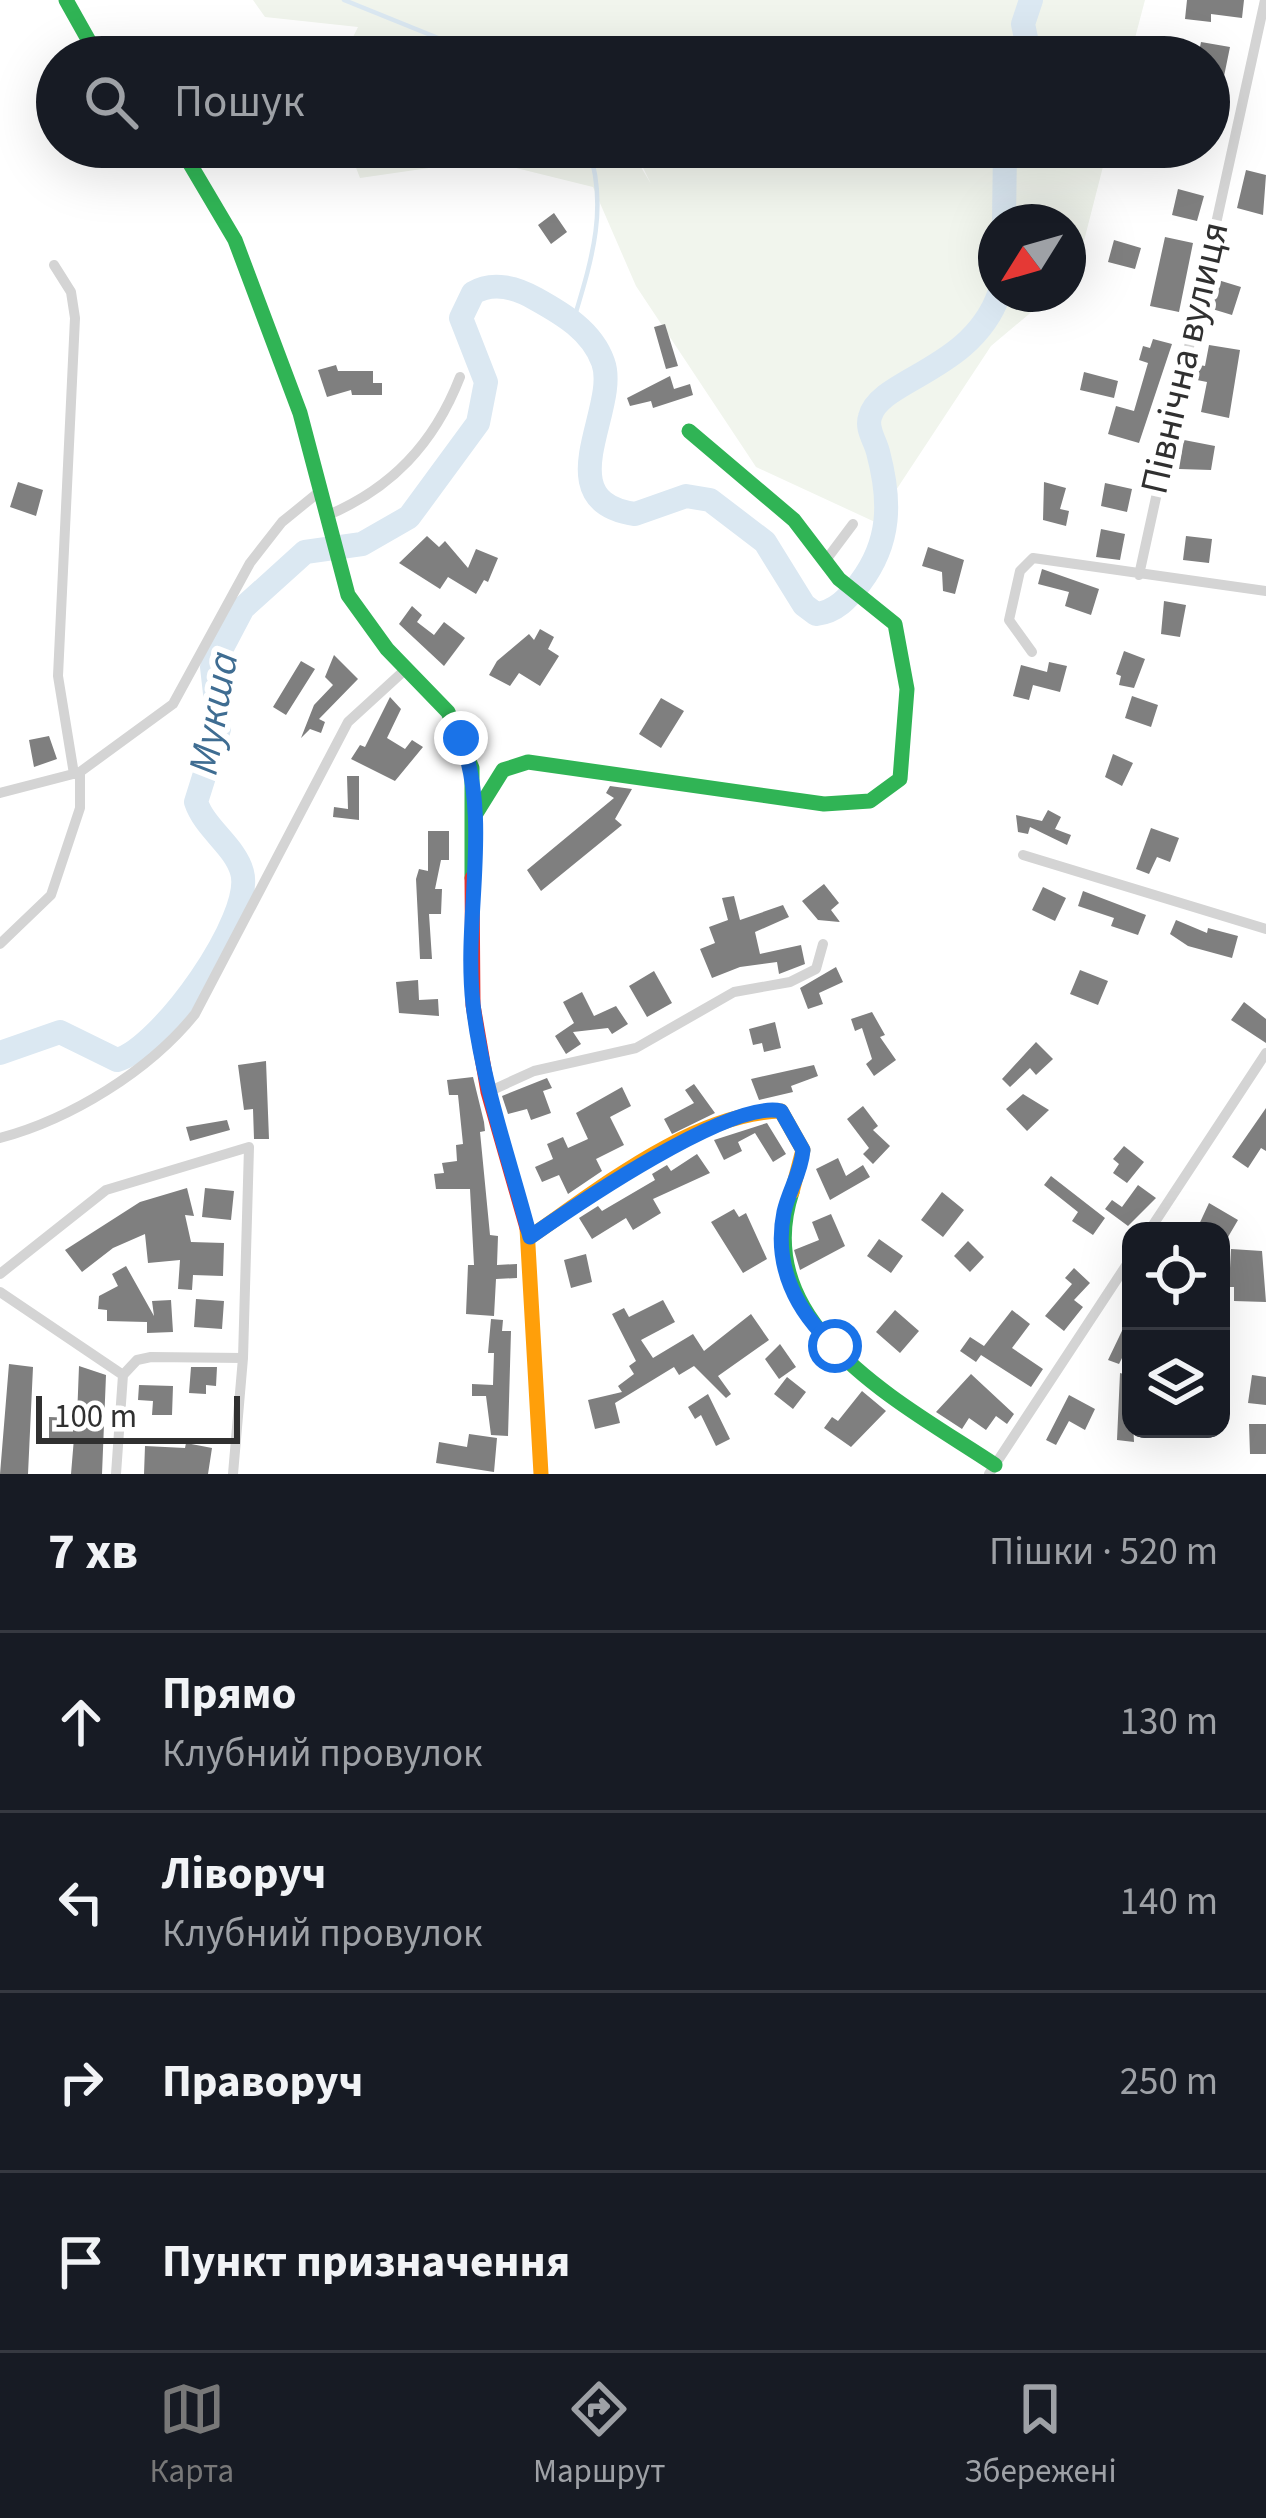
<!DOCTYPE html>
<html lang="uk">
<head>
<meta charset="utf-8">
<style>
  :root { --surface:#171b24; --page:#20242c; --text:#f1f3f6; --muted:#9ea1a6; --line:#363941; --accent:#787878 }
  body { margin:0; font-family:"Source Sans 3",sans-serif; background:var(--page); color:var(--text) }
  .controls { position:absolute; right:36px; bottom:36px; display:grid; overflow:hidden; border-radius:24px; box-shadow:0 12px 48px #0002 }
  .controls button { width:108px; height:108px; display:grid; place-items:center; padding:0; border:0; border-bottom:3px solid var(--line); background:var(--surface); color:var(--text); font:60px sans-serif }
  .compass { position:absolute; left:978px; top:204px; width:108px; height:108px; border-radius:50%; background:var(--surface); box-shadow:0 12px 48px #0002; rotate:233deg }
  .scale { position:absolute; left:36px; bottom:30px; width:204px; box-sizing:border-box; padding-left:12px; border:6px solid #303030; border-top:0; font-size:33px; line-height:42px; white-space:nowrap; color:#303030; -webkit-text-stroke:9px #fff; paint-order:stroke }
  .stop { position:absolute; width:36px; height:36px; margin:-27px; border:9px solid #1a73e8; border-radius:50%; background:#fff }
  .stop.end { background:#1a73e8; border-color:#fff; box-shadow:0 3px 12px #0008 }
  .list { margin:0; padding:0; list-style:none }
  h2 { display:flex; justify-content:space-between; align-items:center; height:156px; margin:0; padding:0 48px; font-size:51px }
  h2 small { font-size:39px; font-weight:400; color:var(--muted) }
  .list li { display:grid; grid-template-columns:78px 1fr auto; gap:36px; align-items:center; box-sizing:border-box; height:180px; padding:0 48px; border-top:3px solid var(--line) }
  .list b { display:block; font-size:45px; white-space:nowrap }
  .list p { margin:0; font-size:39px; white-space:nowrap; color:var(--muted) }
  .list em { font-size:39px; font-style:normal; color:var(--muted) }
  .icon { flex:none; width:66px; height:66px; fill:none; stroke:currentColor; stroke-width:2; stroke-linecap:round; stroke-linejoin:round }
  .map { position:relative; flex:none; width:1266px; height:1474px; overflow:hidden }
  .search { position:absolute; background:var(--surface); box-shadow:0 12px 48px #0002; left:36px; right:36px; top:36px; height:132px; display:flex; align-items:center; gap:30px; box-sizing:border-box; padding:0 42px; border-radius:66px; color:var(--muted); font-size:45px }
  .sheet { height:876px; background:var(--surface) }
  nav { display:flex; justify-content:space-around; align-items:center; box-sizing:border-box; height:168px; border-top:3px solid var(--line); background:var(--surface); font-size:33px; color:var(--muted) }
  nav a { display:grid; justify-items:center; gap:6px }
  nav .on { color:var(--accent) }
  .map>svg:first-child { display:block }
  .green { fill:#f1f5ed }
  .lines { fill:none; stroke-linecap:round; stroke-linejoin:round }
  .stream { stroke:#dbe8f2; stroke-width:4.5 }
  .river { stroke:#dbe8f2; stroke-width:24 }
  .building { fill:#7f7f7f }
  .street { stroke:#d4d4d4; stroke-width:10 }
  .fast { stroke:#30b455; stroke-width:15 }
  .slow { stroke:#ff9f0a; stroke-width:15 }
  .jam { stroke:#e5322d; stroke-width:15 }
  .route { stroke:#1a73e8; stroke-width:15 }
  .labels { text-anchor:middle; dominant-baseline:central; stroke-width:12; stroke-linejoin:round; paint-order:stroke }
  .street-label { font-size:39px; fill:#303030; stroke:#fff }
  .water-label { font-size:42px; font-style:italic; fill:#3f6d92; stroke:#fff }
</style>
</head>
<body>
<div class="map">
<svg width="1266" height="1474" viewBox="0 0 1266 1474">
  <rect width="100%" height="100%" fill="#fff"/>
  <path class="green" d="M253,0H1145L1130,57H343L358,27L265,17Z
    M348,147H629L651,184L633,147H1108L1075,276L1068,282V222H996V294H1053L991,346L875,522L756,467L636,286L593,187L484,160L360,178Z"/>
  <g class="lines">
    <path class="stream" d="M344,0L485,57
      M573,322C591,262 609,208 588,147"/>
    <path class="river" d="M1030,57L1023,24L1031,0
      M1004,222L1005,147
      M0,1053L60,1032L117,1060C160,1049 255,917 242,872C235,846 205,829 196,802L219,729L212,667L243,608L305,552L362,544L409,517L478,423L486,382L461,318L473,293C493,281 517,288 536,299C563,314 592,331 603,362C620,408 545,501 635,514L686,496L710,500L765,542L804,605L816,614C836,612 848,598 860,583C891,542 891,501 878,452C875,440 866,429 870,417C879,379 972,371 999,294"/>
  </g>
  <path class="building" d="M1187,0H1244L1242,18L1211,14V22L1185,19Z
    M1201,42L1230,47L1222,86L1209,84V57H1198Z
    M1246,170L1266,175L1263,215L1237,208Z
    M1178,189L1204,196L1197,221L1172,215Z
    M554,213L567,232L551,244L538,225Z
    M1165,237L1193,243L1179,312L1150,306Z
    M1114,240L1141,248L1135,269L1108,262Z
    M1218,280L1241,287L1232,315L1209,308Z
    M665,324L678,366L666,369L654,327Z
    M1153,339L1172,344L1139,443L1108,434L1116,406L1134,411L1148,363L1139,360L1143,346L1150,348Z
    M1209,345L1240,350L1229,418L1201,412L1207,382L1192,379L1195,364L1205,366Z
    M336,365L338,371H373V383H382V395H352L351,390L327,397L318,370Z
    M1084,372L1118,381L1114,398L1080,390Z
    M670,376L674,389L690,384L693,395L653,408L651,401L630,406L627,398Z
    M1184,440L1215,446L1211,470L1179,469Z
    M18,482L43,490L36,516L10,507Z
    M1044,482L1066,488L1060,509L1069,511L1066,526L1043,520Z
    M1105,483L1132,489L1127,512L1101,506Z
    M1101,529L1125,534L1120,560L1096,557Z
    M427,536L439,547L445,541L468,568L476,549L498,558L488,582L484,580L476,594L448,577L440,589L399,563Z
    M1186,536L1212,539L1209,563L1183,560Z
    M928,547L964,560L955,594L943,591L942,572L922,566Z
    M1042,569L1099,589L1091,615L1065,606L1069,592L1038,584Z
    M1164,601L1186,605L1180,637L1161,634Z
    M412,606L422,615L417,622L434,635L444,622L465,638L444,666L399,624Z
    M540,629L554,637L548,649L559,656L540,686L519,673L510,686L489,675L497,661L529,634L534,640Z
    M1124,651L1145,659L1134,688L1119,685L1121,676L1116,674Z
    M334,655L358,679L319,719L325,722L321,733L310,729L301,738L314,705L333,685L325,677Z
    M301,661L315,669L286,715L273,707Z
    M1049,662L1067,666L1060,692L1033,685L1029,700L1013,696L1021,665L1047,672Z
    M1132,696L1158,705L1151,727L1125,718Z
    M390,697L401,709L387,738L405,749L412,740L423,747L395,781L351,759L360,745L365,747Z
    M661,698L684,711L661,748L639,734Z
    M49,736L57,759L34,767L29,740Z
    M1113,754L1133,763L1122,786L1105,777Z
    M347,776H359V820L333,817L334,807L348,809Z
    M610,786L632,789L615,819L622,825L541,891L527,870L614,798L606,793Z
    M1048,810L1061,817L1055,829L1071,835L1067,845L1030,827L1028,834L1018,832L1016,815L1042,821Z
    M1151,828L1179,838L1170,862L1157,857L1149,874L1136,869Z
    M428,831H449V860H441L435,889H442L441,914H429L432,959H420L416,879L419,869L428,871Z
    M824,884L839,903L831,910L840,922L818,920L802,901Z
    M1043,887L1066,898L1055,921L1032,910Z
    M1083,891L1146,915L1138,935L1111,926L1114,918L1078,906Z
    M734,896L740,920L783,905L789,917L755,932L760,954L801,945L805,964L779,974L777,962L740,967L712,978L700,949L715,943L709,927L728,920L722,898Z
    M1176,920L1207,933L1208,928L1238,936L1232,958L1188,946L1170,934Z
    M836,967L843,982L819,993L823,1004L808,1009L800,988Z
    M1080,970L1108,981L1098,1005L1070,994Z
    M654,971L672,1003L647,1017L629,986Z
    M418,980L419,1000L438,999L439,1016L399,1013L396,982Z
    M582,992L594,1016L616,1006L628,1024L612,1034L608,1028L573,1032L581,1044L566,1054L555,1036L574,1023L563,1002Z
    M1244,1002L1266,1019V1043L1231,1020Z
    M872,1012L885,1035L880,1037L896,1060L874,1076L866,1064L872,1059L862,1028L855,1031L851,1019Z
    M775,1022L781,1048L764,1052L762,1043L753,1045L749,1029Z
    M1036,1042L1053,1059L1036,1075L1030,1068L1010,1087L1002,1079Z
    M266,1061L269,1139H254L253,1109L244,1110L238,1065Z
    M814,1065L818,1076L791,1086L793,1092L759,1100L751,1079Z
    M473,1077L484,1122L485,1131L480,1132L490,1235L498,1236L497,1265L517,1264V1278L496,1279L494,1316L466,1314L468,1265H474L470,1189H436L434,1174L444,1173L442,1163L457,1161L456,1145L463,1144L458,1095H449L447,1080Z
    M547,1078L552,1088L543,1091L551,1113L531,1120L527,1109L508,1114L502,1096Z
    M694,1084L715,1113L672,1134L664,1119L694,1103L685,1090Z
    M622,1087L631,1106L610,1117L624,1145L596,1159L602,1171L568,1194L559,1175L542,1182L535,1167L553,1159L547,1144L563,1137L568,1148L588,1139L576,1113Z
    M1023,1094L1049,1110L1027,1131L1006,1109Z
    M863,1106L878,1126L873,1130L890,1146L873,1164L863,1154L869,1148L847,1119Z
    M1266,1108V1151L1261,1148L1248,1168L1232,1157Z
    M227,1120L230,1130L190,1141L186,1127Z
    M767,1123L786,1154L773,1162L755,1133L738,1142L742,1151L724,1160L714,1140Z
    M1124,1146L1144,1162L1127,1183L1113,1173L1119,1164L1113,1159Z
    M697,1154L710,1173L653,1199L661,1213L633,1230L626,1218L592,1239L579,1218L598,1206L602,1211L655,1180L652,1174L667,1165L671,1171Z
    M838,1158L846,1176L863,1165L870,1177L830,1200L816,1169Z
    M1051,1176L1105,1218L1093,1235L1072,1221L1078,1212L1044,1185Z
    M1138,1185L1156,1198L1128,1226L1105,1209L1112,1200L1122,1207Z
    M187,1188L194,1216L185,1215L191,1242L224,1243L223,1276L193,1275L192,1290L178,1289L180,1260L148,1263L145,1234L113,1248L82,1272L65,1250L140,1202Z
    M205,1188L234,1191L231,1220L202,1217Z
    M942,1192L964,1210L943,1237L921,1220Z
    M1209,1203L1238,1220L1221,1249V1231H1196Z
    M734,1209L739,1217L746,1213L767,1259L743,1273L711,1222Z
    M831,1214L845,1246L800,1270L794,1250L819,1240L812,1222Z
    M879,1239L903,1256L891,1273L867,1256Z
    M968,1241L984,1257L970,1272L954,1256Z
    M1231,1249L1262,1251L1266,1302L1234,1301V1287H1221V1268H1230Z
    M586,1254L592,1282L571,1288L564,1260Z
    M126,1266L154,1316L152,1301L171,1300L173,1332L147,1333V1322L107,1321V1310L98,1309L99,1296L118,1286L112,1274Z
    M1074,1268L1090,1283L1074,1300L1083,1307L1064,1331L1045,1316L1072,1284L1065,1278Z
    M196,1299L224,1301L222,1329L194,1327Z
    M663,1300L675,1322L641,1340L653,1358L693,1334L704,1351L751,1314L769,1340L718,1376L731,1394L726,1398L694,1366L679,1375L674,1367L615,1403L620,1423L595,1429L588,1400L622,1392L618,1386L634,1374L629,1366L636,1361L612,1314L624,1308L629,1317Z
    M895,1310L919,1331L900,1353L876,1332Z
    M1012,1310L1030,1324L1012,1348L1043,1369L1031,1387L981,1355L976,1362L960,1351L970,1337L984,1346Z
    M1131,1312V1340L1119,1364L1108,1360Z
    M491,1319L503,1320L502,1331H511L508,1436L491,1435L486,1396H472V1384L493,1385L494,1353H488Z
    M780,1344L796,1367L779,1379L765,1359Z
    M9,1364L33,1367L28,1474H0Z
    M79,1366L106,1375L102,1474H71L74,1438H49V1417L77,1418Z
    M191,1367H217L216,1386L206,1385V1394L189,1393Z
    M1120,1373L1131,1376L1134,1442L1117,1440Z
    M971,1374L1014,1414L1007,1424L996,1416L986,1430L969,1418L962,1429L936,1412Z
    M1252,1375L1266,1377V1405L1248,1403Z
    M787,1377L806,1392L793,1409L774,1394Z
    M139,1385L173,1386L172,1415H152L153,1401L138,1400Z
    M862,1391L886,1411L851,1447L824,1428L832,1417L838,1421Z
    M708,1394L730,1439L716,1446L701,1415L695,1419L688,1407Z
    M1069,1395L1095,1409L1085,1430L1069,1421L1056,1445L1046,1440Z
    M1249,1424H1266V1454H1250Z
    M469,1434L497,1438L494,1472L436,1463L439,1442L467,1447Z
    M186,1443L212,1448L208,1474H144L145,1446L185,1448Z"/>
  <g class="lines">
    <path class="street" d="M54,265L71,292L75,318L58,676L74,774
      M326,516C391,489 434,444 460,377
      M826,560L853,524
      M1139,575L1265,0
      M1032,652L1009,620L1020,571L1033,558L1266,591
      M0,793L77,773
      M1023,855L1266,929
      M0,944L51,895L80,808V772L173,704L250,563L282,522L319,492
      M488,1092L534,1071L636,1048L734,992L790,982L816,969L823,944
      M0,1138C71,1119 149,1071 195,1014L348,722L406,669
      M1149,1231L1266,1053
      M0,1274L106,1190L249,1147L243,1358L233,1474
      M0,1292L123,1375
      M123,1375L137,1360L151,1357L243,1358
      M116,1474L123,1375
      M989,1474L1131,1258"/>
    <path class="fast" d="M66,0L98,57
      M180,147L235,240L300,413L348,595L387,649L448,712L472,768V878
      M475,815L503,770L528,762L824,804L870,801L900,779L907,689L895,624L839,579L794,520L689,431
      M792,1192C748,1326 902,1403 995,1465"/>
    <path class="slow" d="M527,1228L541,1474
      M530,1237C601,1188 692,1114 781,1111L803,1150L792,1192"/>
    <path class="jam" d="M472,878L473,1005L488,1092L527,1228"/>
  </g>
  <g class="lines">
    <path class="route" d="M461,738C492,823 463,915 473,1004C482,1084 510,1160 530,1237C576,1205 731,1099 781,1111L803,1150C801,1173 789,1190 784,1212C773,1265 796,1312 835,1346"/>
  </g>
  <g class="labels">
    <g class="street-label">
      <text transform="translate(1185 358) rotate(-77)">Північна вулиця</text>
    </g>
    <g class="water-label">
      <text transform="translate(214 713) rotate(-80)">Мукша</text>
    </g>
  </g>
</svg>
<div class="controls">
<button><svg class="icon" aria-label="locate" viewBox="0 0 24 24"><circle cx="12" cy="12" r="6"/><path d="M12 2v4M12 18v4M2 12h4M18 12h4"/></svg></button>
<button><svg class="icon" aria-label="layers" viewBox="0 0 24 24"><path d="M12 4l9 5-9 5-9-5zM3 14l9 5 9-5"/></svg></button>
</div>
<svg class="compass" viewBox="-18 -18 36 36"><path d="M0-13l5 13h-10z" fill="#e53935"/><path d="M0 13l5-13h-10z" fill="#9ea1a6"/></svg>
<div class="scale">100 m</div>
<div class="stop" style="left:835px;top:1346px"></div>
<div class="stop end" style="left:461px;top:738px"></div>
<div class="search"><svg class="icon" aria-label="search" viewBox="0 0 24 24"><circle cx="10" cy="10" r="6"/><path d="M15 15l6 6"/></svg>Пошук</div>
</div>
<section class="sheet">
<h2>7 хв<small>Пішки · 520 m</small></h2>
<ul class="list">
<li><svg class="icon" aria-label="ahead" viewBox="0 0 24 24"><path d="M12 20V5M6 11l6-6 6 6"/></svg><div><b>Прямо</b><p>Клубний провулок</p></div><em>130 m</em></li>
<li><svg class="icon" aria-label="left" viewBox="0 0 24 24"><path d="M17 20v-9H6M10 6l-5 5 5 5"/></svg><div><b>Ліворуч</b><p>Клубний провулок</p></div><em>140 m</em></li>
<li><svg class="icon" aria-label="right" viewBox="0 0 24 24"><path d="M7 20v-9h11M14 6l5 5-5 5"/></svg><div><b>Праворуч</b></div><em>250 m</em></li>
<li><svg class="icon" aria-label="arrive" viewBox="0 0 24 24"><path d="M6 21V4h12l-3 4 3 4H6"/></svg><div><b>Пункт призначення</b></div></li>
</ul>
</section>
<nav>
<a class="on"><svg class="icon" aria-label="map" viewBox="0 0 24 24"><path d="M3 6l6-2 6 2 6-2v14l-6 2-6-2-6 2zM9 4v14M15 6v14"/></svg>Карта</a>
<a><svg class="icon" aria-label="directions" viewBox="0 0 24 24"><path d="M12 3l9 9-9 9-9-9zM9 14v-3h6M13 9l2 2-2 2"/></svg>Маршрут</a>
<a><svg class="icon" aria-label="saved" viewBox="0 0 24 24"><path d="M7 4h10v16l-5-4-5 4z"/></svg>Збережені</a>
</nav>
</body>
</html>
